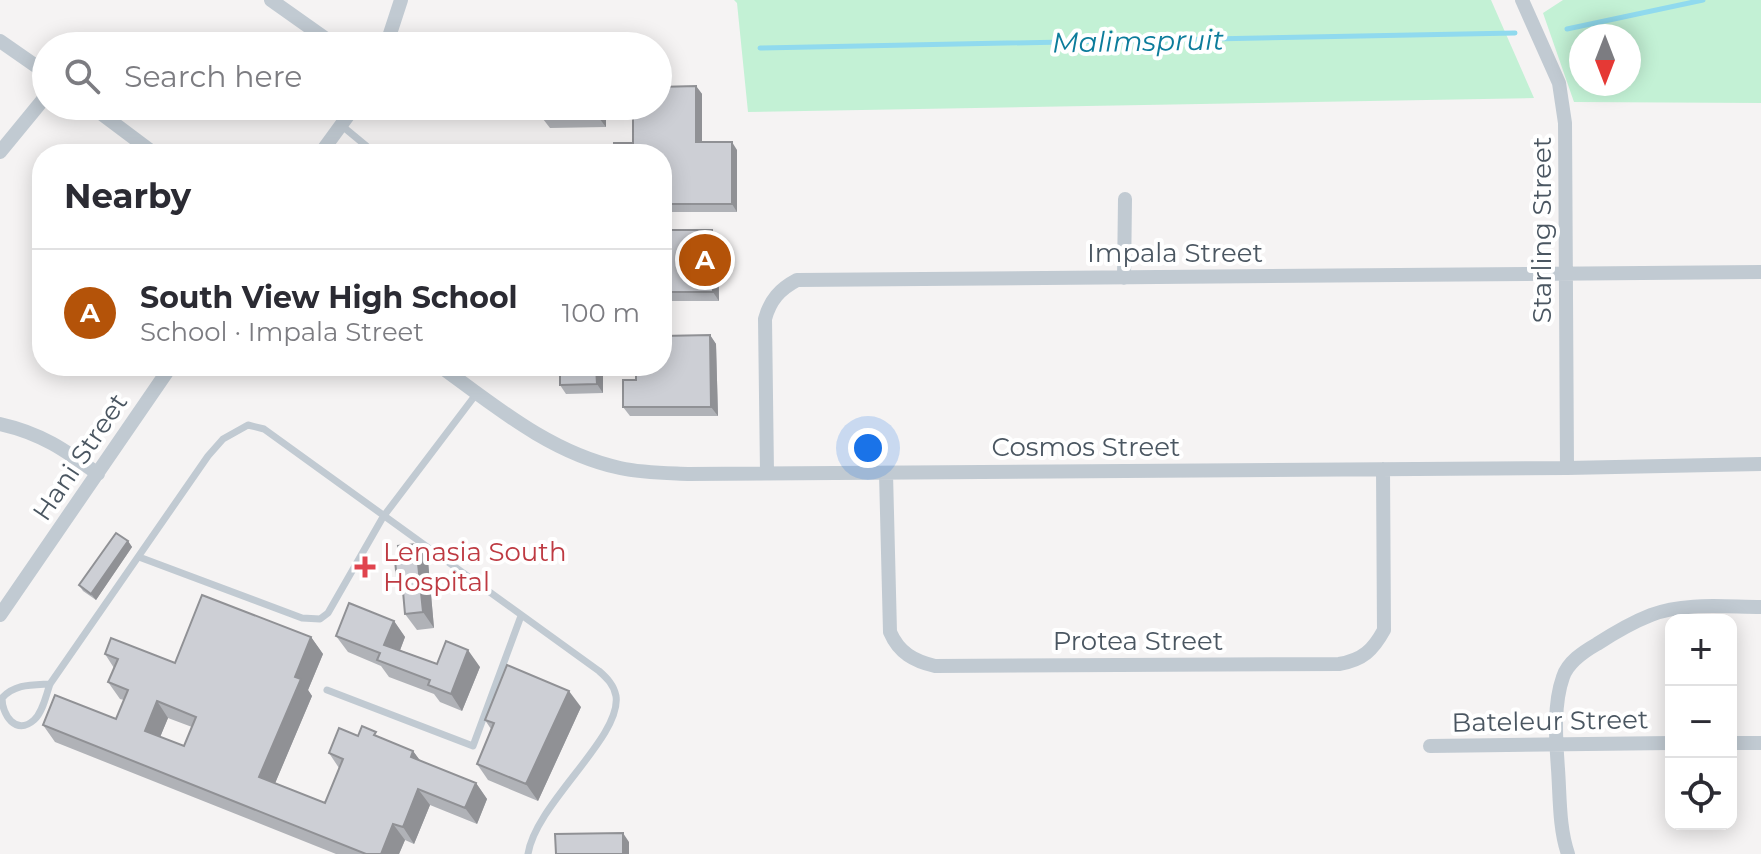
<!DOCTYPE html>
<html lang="en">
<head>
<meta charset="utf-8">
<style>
  :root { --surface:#fff; --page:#f7f7f7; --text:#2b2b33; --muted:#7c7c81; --line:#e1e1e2; --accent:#b45309 }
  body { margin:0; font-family:Montserrat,sans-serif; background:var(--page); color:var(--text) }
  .controls { position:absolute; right:24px; bottom:24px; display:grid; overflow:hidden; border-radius:16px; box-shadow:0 4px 20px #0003 }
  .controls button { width:72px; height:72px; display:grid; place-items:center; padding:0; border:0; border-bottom:2px solid var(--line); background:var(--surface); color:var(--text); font:40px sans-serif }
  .compass { position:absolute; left:1569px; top:24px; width:72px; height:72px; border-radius:50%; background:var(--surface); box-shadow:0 4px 20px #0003; rotate:180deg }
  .you { position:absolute; left:868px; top:448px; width:28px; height:28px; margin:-20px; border:6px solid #fff; border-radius:50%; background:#1a73e8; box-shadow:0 0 0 12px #1a73e833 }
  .badge { display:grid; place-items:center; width:52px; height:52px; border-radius:50%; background:var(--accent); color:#fff; font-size:26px; font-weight:700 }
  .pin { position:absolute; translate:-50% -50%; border:4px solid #fff; box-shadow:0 2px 8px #0006 }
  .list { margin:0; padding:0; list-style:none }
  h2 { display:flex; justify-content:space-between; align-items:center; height:104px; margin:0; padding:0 32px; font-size:34px }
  h2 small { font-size:26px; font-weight:400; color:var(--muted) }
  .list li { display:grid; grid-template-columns:52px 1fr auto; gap:24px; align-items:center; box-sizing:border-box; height:128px; padding:0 32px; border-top:2px solid var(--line) }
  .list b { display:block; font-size:30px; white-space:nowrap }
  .list p { margin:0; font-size:26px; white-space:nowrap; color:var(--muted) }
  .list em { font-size:26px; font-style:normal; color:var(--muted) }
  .icon { flex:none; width:44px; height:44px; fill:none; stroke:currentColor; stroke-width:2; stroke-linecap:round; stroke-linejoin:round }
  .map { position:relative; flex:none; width:1761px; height:854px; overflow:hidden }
  .search { position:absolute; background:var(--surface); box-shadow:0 4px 20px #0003; left:32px; top:32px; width:640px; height:88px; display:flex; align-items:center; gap:20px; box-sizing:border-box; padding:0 28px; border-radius:44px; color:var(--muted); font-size:30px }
  .panel { position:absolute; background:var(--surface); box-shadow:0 4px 20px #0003; left:32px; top:144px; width:640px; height:232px; border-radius:32px }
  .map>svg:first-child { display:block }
  .green { fill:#c3f1d5; fill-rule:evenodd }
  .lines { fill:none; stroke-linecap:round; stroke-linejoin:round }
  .stream { stroke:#90daee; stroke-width:5 }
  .service { stroke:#c1cad2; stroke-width:7 }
  .minor { stroke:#c1cad2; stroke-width:14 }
  .wall { fill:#b0b2b7; fill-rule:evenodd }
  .shaded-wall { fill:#909195 }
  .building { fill:#cdcfd5; stroke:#909195; stroke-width:2; fill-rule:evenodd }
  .health-dot { fill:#e0444e; stroke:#fff; stroke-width:3 }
  .labels { text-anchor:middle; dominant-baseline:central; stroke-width:8; stroke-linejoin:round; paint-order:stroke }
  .street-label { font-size:26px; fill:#4a5661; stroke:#fff }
  .health-label { font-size:26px; fill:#be3a42; stroke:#fff; text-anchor:start }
  .water-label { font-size:28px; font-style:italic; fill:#0c7c9b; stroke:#fff }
</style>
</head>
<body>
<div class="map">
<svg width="1761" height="854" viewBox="0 0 1761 854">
  <rect width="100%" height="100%" fill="#f5f3f3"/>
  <path class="green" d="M734,0H1491L1534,98L748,112L737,3Z
    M1563,0H1761V103L1574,102L1543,13ZM1581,36H1629V84H1581Z"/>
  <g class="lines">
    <path class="stream" d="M1567,29L1703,0
      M760,48L1515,33"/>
    <path class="service" d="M341,125L376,154
      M139,557L302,618L320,619L328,613L383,517L477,393
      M50,684C31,685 15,684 2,698C2,715 16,736 34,720C43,712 46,695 50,684L208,456L223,439L248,425L264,429L599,671C607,678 614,685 616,696C622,737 536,803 528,854
      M327,690L473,746L521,616"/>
    <path class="minor" d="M271,0L336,46
      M1522,0L1559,83L1565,123L1567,468
      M0,41L46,73
      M386,46L401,0
      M91,106L155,154
      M0,152L46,96
      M320,154L355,106
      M1124,278L1125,199
      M440,366C496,407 551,453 620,468C642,473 665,473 688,474L1567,468L1761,464
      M0,424C41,433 65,450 98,474
      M767,473L765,319C770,300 780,289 797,280L1761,272
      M886,473L890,632C899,653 914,661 935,666L1339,664C1363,660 1373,650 1384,630L1383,469
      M0,615L171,366
      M1731,743H1761
      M1430,746L1671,743
      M1568,854C1559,828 1560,797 1558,769C1556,741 1553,705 1563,677C1568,662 1583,652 1597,644C1614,633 1633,622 1651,615C1685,602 1726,607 1761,607"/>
  </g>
  <path class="wall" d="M696,86L702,94V142L737,150V212H662V154L633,143Z
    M543,106H606V127L550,128L543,119Z
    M662,230L718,239L719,301H662Z
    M710,335L716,344L718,416H630L623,407L636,380Z
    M560,366H603V393L566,394L560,385Z
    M128,541L132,547L96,600L83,591L79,585Z
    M416,544L428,561L434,628L417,630L405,614L403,590L397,581L400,560Z
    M394,621L405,637L400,650L437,664L480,667L462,711L440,702L434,694L389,677L381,666L348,652L336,636Z
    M311,637L323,654L308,690L312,696L275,783L325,803L339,768L329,753L358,736L380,737L413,751L420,761L476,783L487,799L477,824L430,805L414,844L405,840L399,854H336L55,742L43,725L116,719L124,700L120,699L108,682L114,668L105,654L175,663ZM168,718L192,727L184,746L160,737Z
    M581,707L538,801L488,780L477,764L491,729L485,720Z"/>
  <path class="shaded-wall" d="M696,86L702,94V150L696,142Z
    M599,106H606V127L599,118Z
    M732,142L737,150V212L732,204Z
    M712,230L718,239L719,301L713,292Z
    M710,335L716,344L718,416L711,407Z
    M596,366H603V393L597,384Z
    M128,541L132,547L96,600L91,594Z
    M416,544L428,561L434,628L423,612Z
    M394,621L405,637L396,661L384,645Z
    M311,637L323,654L308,690L312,696L271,793L259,777L295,677Z
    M468,650L480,667L462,711L451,694Z
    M569,691L581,707L538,801L526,784Z
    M157,701L168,718L156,747L145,731Z
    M413,751L425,767L411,757Z
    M476,783L487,799L477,824L465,808Z
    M418,789L430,805L414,844L403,827Z
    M393,824L405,840L399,854H381Z
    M623,833L629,842V854H623Z"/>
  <path class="building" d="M696,86V142H732V204H662V154H614V143H633V106H658V87Z
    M543,106H599V118L543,119Z
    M662,230H712L713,292H662Z
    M710,335L711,407H623V380H636V366H662V336Z
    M560,366H596L597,384L560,385Z
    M116,533L128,541L91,594L79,585Z
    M416,544L423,612L405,614L402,580L397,581L395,560H400L398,546Z
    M202,595L311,637L295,677L301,679L259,777L325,803L343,759L329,753L339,728L358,736L362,726L376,732L374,735L413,751L411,757L476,783L465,808L418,789L403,827L393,824L381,854H366L43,725L55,695L116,719L128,690L108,682L118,659L105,654L111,638L175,663ZM157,701L196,717L184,746L145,731Z
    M349,603L394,621L384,645L437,664L446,641L468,650L451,694L428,685L430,680L377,660L380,653L336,636Z
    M507,665L569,691L526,784L477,764L494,723L485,720Z
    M623,833V854H556L555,834Z"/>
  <path class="health-dot" d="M361 555h8v8h8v8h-8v8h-8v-8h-8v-8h8z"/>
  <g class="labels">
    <g class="street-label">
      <text transform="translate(1542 230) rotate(-90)">Starling Street</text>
      <text x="1175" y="253">Impala Street</text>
      <text x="1086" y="447">Cosmos Street</text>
      <text transform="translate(80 457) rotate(-56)">Hani Street</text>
      <text x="1138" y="641">Protea Street</text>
      <text transform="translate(1550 721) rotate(-1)">Bateleur Street</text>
    </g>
    <g class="health-label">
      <text x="383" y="552">Lenasia South<tspan x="383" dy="30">Hospital</tspan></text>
    </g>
    <g class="water-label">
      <text transform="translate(1138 41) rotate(-1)">Malimspruit</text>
    </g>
  </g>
</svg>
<div class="controls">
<button>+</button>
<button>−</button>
<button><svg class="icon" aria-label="locate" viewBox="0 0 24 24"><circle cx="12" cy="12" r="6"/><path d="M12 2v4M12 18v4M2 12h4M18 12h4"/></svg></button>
</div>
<svg class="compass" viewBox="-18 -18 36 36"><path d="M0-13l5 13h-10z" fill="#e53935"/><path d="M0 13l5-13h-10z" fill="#7c7c81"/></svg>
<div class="you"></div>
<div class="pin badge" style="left:705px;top:260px">A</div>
<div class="search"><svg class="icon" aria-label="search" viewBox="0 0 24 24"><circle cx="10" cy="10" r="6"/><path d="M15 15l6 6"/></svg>Search here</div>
<section class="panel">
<h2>Nearby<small></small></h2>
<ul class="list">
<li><span class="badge">A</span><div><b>South View High School</b><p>School · Impala Street</p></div><em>100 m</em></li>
</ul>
</section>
</div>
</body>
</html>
